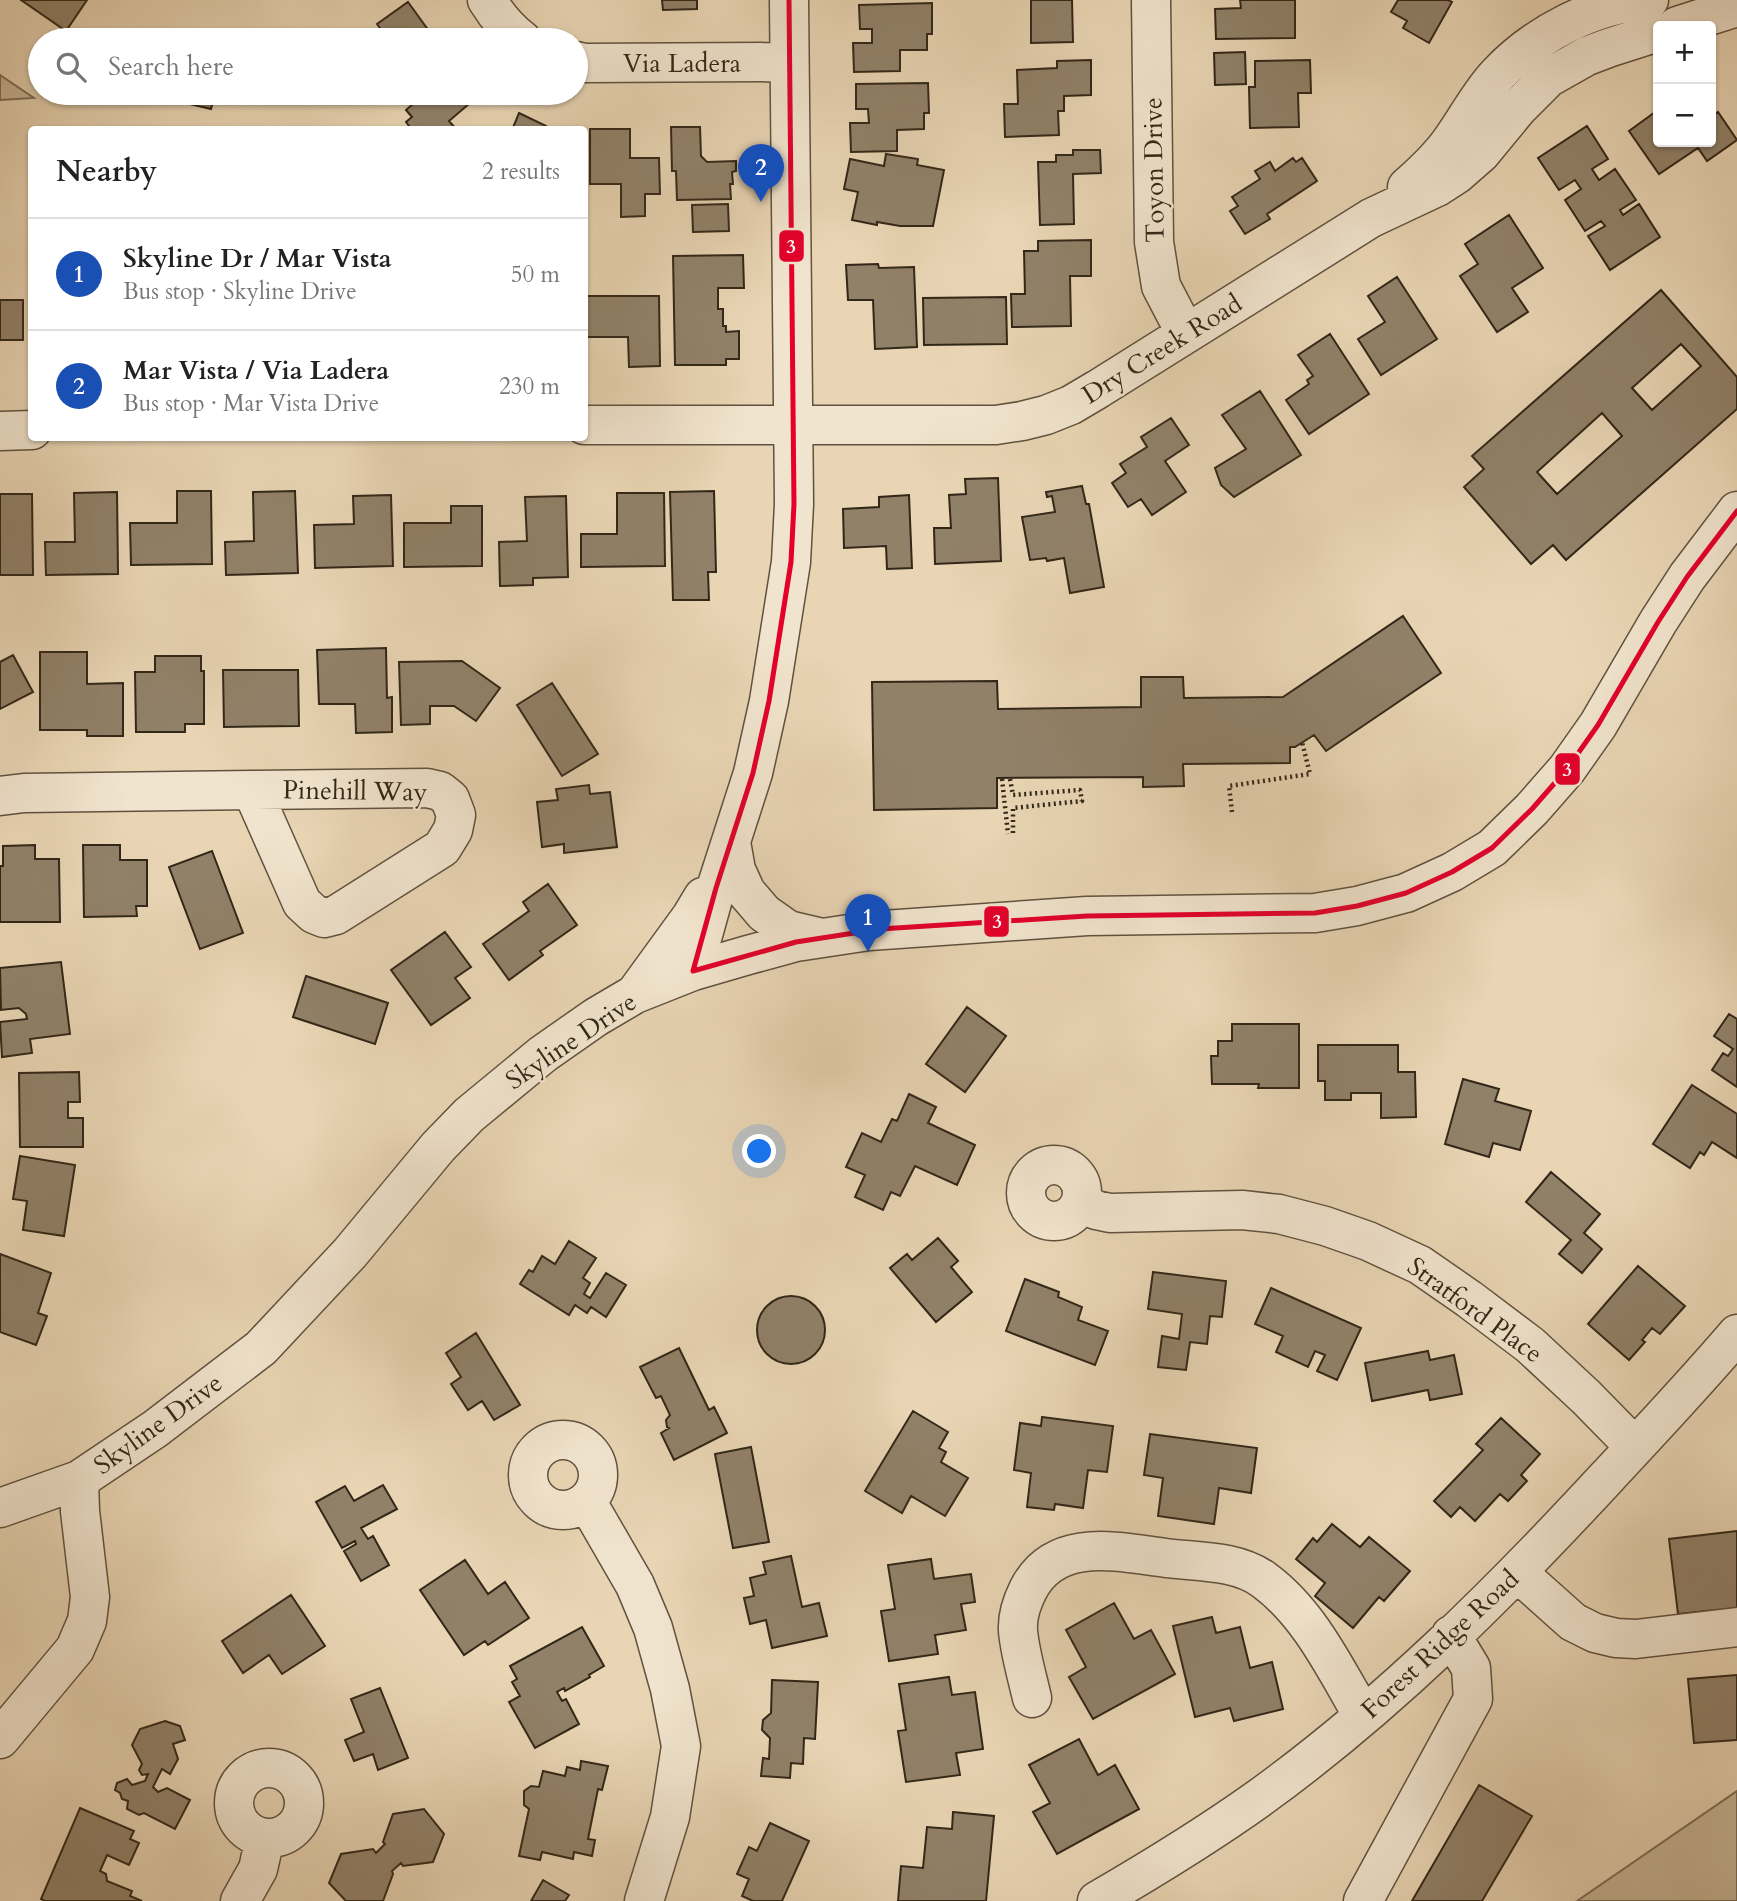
<!DOCTYPE html>
<html lang="en">
<head>
<meta charset="utf-8">
<style>
  :root { --surface:#fff; --page:#f2f2f2; --text:#222; --muted:#767676; --line:#e0e0e0; --accent:#8f2418 }
  body { margin:0; font-family:Cardo,serif; background:var(--page); color:var(--text) }
  .controls { position:absolute; right:21px; top:21px; display:grid; overflow:hidden; border-radius:7px; box-shadow:0 2px 5px #0004 }
  .controls button { width:63px; height:63px; display:grid; place-items:center; padding:0; border:0; border-bottom:2px solid var(--line); background:var(--surface); color:var(--text); font:35px sans-serif }
  .you { position:absolute; left:760px; top:1152px; width:24px; height:24px; margin:-18px; border:5px solid #fff; border-radius:50%; background:#1a73e8; box-shadow:0 0 0 10px #1a73e833 }
  .badge { display:grid; place-items:center; width:46px; height:46px; border-radius:50%; background:var(--accent); color:#fff; font-size:23px; font-weight:700 }
  .pin { position:absolute; translate:-50% -58px; filter:drop-shadow(0 2px 4px #0008) }
  .pin::after { content:''; position:absolute; top:37px; width:24px; height:21px; background:inherit; clip-path:polygon(0 0,100% 0,50% 100%) }
  .list { margin:0; padding:0; list-style:none }
  h2 { display:flex; justify-content:space-between; align-items:center; height:91px; margin:0; padding:0 28px; font-size:30px }
  h2 small { font-size:23px; font-weight:400; color:var(--muted) }
  .list li { display:grid; grid-template-columns:46px 1fr auto; gap:21px; align-items:center; box-sizing:border-box; height:112px; padding:0 28px; border-top:2px solid var(--line) }
  .list b { display:block; font-size:26px; white-space:nowrap }
  .list p { margin:0; font-size:23px; white-space:nowrap; color:var(--muted) }
  .list em { font-size:23px; font-style:normal; color:var(--muted) }
  .icon { flex:none; width:38px; height:38px; fill:none; stroke:currentColor; stroke-width:2; stroke-linecap:round; stroke-linejoin:round }
  .map { position:relative; flex:none; width:1737px; height:1901px; overflow:hidden }
  .search { position:absolute; background:var(--surface); box-shadow:0 2px 5px #0004; left:28px; top:28px; width:560px; height:77px; display:flex; align-items:center; gap:18px; box-sizing:border-box; padding:0 24px; border-radius:38px; color:var(--muted); font-size:26px }
  .panel { position:absolute; background:var(--surface); box-shadow:0 2px 5px #0004; left:28px; top:126px; width:560px; height:315px; border-radius:7px }
  .map>svg:first-child { display:block }
  .green { fill:#cab799; stroke:#7e6f58; stroke-width:2 }
  .building { fill:#918169; stroke:#322718; stroke-width:2; fill-rule:evenodd }
  .lines { fill:none; stroke-linecap:round; stroke-linejoin:round }
  .minor-casing { stroke:#60523f; stroke-width:41 }
  .path { stroke:#322718; stroke-width:4.5; stroke-dasharray:2 3.5; stroke-linecap:butt }
  .minor { stroke:#f1e4ce; stroke-width:38 }
  .bus-1-casing { stroke:#f1e4ce; stroke-width:10 }
  .bus-1 { stroke:#e4002b; stroke-width:5 }
  .labels { text-anchor:middle; dominant-baseline:central; stroke-width:5; stroke-linejoin:round; paint-order:stroke }
  .street-label { font-size:26px; fill:#322718; stroke:#f1e4ce }
  .line-badge { stroke:#f1e4ce; stroke-width:2.5 }
  .badge-label { font-size:19px; text-anchor:middle; font-weight:bold; fill:#fff }
</style>
</head>
<body>
<div class="map">
<svg width="1737" height="1901" viewBox="0 0 1737 1901">
  <rect width="100%" height="100%" fill="#e9d5b4"/>
  <filter id="stains"><feTurbulence type="fractalNoise" baseFrequency=".00286" numOctaves="4"/><feColorMatrix values="0 0 0 0 .2 0 0 0 0 .09 0 0 0 0 .02 0 0 0 .5 -.17"/></filter>
  <radialGradient id="worn" r=".72"><stop offset=".6" stop-color="#630" stop-opacity="0"/><stop offset="1" stop-color="#630" stop-opacity=".3"/></radialGradient>
  <path class="green" d="M0,75L34,98L0,100Z
    M1737,1791V1901H1577Z"/>
  <path class="building" d="M21,0H87L66,31Z
    M662,0H697V9L663,10Z
    M1031,0H1072L1073,42L1031,43Z
    M1240,0H1295V38L1216,39L1215,9L1241,8Z
    M1398,0H1448L1452,2L1429,43L1403,28L1407,21L1391,12Z
    M408,2L429,31L417,40H369L382,31L377,24Z
    M932,3V34H927V50H900V71L854,72L853,43H872V29H860L859,5Z
    M1245,52L1246,84L1215,85L1214,53Z
    M1091,60V95L1064,96V111H1058L1059,135L1005,137L1004,104H1018L1017,70L1057,68V61Z
    M1310,60L1311,93H1298L1299,127L1250,128L1249,87H1255V61Z
    M928,83L929,113H924V129L897,130V151L851,152L850,123H869L868,109H856V84Z
    M179,93H215L211,109L177,101Z
    M435,93H473L477,97L449,121L457,130H406L409,126L406,122L412,117L406,110L423,95L427,100Z
    M1658,110V142H1711V117L1718,112L1737,140L1707,161L1698,148L1659,174L1629,131Z
    M519,113L546,126L544,130H512Z
    M1587,126L1608,159L1592,169L1599,180L1615,169L1636,200L1620,210L1623,215L1639,204L1660,237L1610,270L1588,236L1605,226L1601,221L1585,231L1565,200L1581,189L1575,180L1559,190L1538,158Z
    M671,127H700L701,156L707,162L736,161V171L732,172L733,184H730L731,199L677,200L676,171H672Z
    M590,129H630V158H659L660,194H645V216L621,217V184H590Z
    M1073,150H1100L1101,173L1073,174L1074,224L1040,225L1038,162H1056V155H1073Z
    M886,154L918,159L917,165L944,170L933,226H900L877,222V225L852,220L858,192L844,189L850,159L884,166Z
    M1293,158L1296,162L1302,158L1317,181L1267,214L1270,219L1245,234L1230,211L1238,206L1232,197L1260,179L1255,171L1270,162L1275,171Z
    M728,204L729,231L693,232L692,205Z
    M1509,215L1543,268L1512,288L1528,312L1497,332L1460,276L1478,264L1465,244Z
    M1091,240V276H1070L1071,326L1012,327L1011,294H1025L1024,251H1038V241Z
    M743,255L744,288H718V309H723V326H726V332L739,331V359H726V365H675L673,256Z
    M878,264L879,268L914,267L917,347L875,349L873,300H848L846,265Z
    M1397,277L1437,339L1381,375L1358,339L1385,322L1368,296Z
    M1661,290L1737,377V409L1566,560L1553,545L1531,564L1464,487L1484,469L1472,456ZM1681,344L1701,366L1652,410L1632,388ZM1602,413L1622,436L1557,494L1537,472Z
    M584,296H659L660,366L629,367L628,337H584Z
    M1006,297L1007,344L924,345L923,298Z
    M0,300H23V340H0Z
    M1330,334L1369,394L1309,434L1286,400L1309,384L1307,380L1313,376L1298,355Z
    M1260,391L1301,455L1234,497L1221,485L1215,468L1246,449L1222,415Z
    M1171,418L1189,445L1165,461L1186,492L1152,515L1141,499L1128,507L1112,483L1126,473L1120,464L1147,447L1141,437Z
    M998,478L1001,561L935,564L934,528H951L949,495L966,494L965,479Z
    M1082,486L1086,504H1089L1104,587L1070,593L1064,558L1047,561L1046,558L1030,560L1022,517L1055,512L1052,496L1047,497L1046,492Z
    M177,491H211L212,564L131,565L130,523H177Z
    M295,491L298,573L226,575L225,542L254,541L253,492Z
    M714,491L716,572H708L709,600H673L670,492Z
    M117,492L118,574L46,575L45,542H75L74,493Z
    M617,493H664L665,566L581,567V534H617Z
    M0,494H32L33,575H0Z
    M391,495L393,566L315,568L314,525L354,524L353,496Z
    M909,495L912,568L887,569L886,546L844,548L843,509L879,507V497Z
    M566,496L568,577L533,578V585L500,586L499,542L527,541L525,497Z
    M451,506H482V566L404,567V523H451Z
    M1403,616L1441,673L1326,751L1314,735L1295,747H1290V763L1183,764L1184,786L1143,787V777L997,778V808L874,810L872,682L997,681L998,709L1141,707V677H1183L1184,698L1283,697Z
    M386,648L387,698L392,697V732L356,733L355,704H319L317,650Z
    M40,652H87V684L123,683V736H87V730H40Z
    M13,655L33,692L0,709V662Z
    M155,656H201V671H204V724H185V732H136L135,672H155Z
    M462,661L500,688L476,721L454,706H430V724L401,725L399,662Z
    M223,670H298L299,726L224,727Z
    M552,683L598,754L562,776L517,705Z
    M589,785L590,794L610,792L617,847L564,853V844L542,847L537,802L558,800L556,789Z
    M35,845V859H59L60,922H0V866H3V846Z
    M83,845H120V860H147V906H136L137,916L84,917Z
    M212,851L243,933L200,949L169,867Z
    M548,884L577,925L540,951L543,955L509,980L483,944L529,911L523,902Z
    M445,932L471,967L455,978L470,998L431,1025L391,970Z
    M61,962L70,1034L30,1039L32,1053L2,1057L0,1022L27,1019L26,1014L19,1008L1,1010L0,968Z
    M306,976L388,1003L375,1044L293,1017Z
    M967,1007L1006,1036L965,1092L926,1064Z
    M1729,1014L1737,1019V1087L1712,1070L1723,1053L1728,1056L1733,1049L1714,1036Z
    M1232,1024H1299V1088H1258L1259,1084H1212L1211,1056H1218V1041H1232Z
    M1318,1045H1398V1072H1415L1416,1117L1381,1118V1093H1351V1100H1325V1081H1318Z
    M79,1072L80,1102H68V1118H83V1147H20L19,1073Z
    M1463,1079L1499,1089L1495,1101L1531,1111L1520,1150L1493,1143L1489,1157L1445,1144Z
    M1692,1085L1737,1114V1158L1712,1142L1704,1155L1700,1152L1690,1168L1653,1144Z
    M909,1094L936,1107L928,1123L975,1145L957,1185L915,1166L900,1196L891,1192L883,1210L855,1197L865,1175L846,1167L862,1133L881,1142L892,1119L897,1121Z
    M20,1156L75,1165L64,1236L23,1230L27,1201L13,1199Z
    M1551,1172L1600,1214L1584,1233L1602,1249L1582,1273L1559,1254L1571,1240L1526,1202Z
    M938,1238L958,1261L951,1267L972,1292L936,1322L890,1268L907,1254L912,1260Z
    M569,1241L596,1258L583,1278L590,1283L584,1294L590,1298L606,1273L626,1285L606,1317L591,1307L587,1313L575,1305L569,1315L520,1284L529,1270L533,1272L542,1256L555,1264Z
    M0,1254L51,1273L38,1313L47,1316L36,1345L0,1332Z
    M1638,1266L1685,1306L1660,1334L1652,1328L1642,1340L1645,1342L1629,1360L1588,1324Z
    M1153,1272L1226,1281L1222,1317L1210,1316L1207,1344L1190,1342L1186,1370L1158,1367L1162,1336L1179,1339L1182,1314L1148,1309Z
    M1025,1279L1059,1292L1058,1297L1082,1307L1078,1320L1108,1331L1095,1365L1006,1331Z
    M1271,1288L1361,1328L1337,1380L1317,1371L1325,1355L1315,1351L1308,1367L1276,1352L1283,1336L1255,1324Z
    M757 1330a34 34 0 1 1 68 0a34 34 0 1 1-68 0Z
    M476,1333L520,1405L494,1420L482,1401L468,1410L451,1384L461,1377L446,1353Z
    M679,1348L709,1410L714,1407L727,1433L674,1460L661,1433L669,1428L667,1427L666,1420L670,1415L661,1396L656,1398L640,1367Z
    M1428,1351L1430,1360L1454,1355L1462,1394L1430,1400L1428,1390L1372,1401L1365,1363Z
    M913,1411L948,1432L939,1448L946,1452L941,1462L968,1478L945,1516L911,1496L902,1513L865,1491Z
    M1042,1417L1113,1426L1107,1472L1088,1470L1083,1508L1055,1504L1054,1510L1027,1507L1031,1473L1014,1470L1020,1423L1041,1426Z
    M1501,1418L1540,1454L1521,1475L1527,1481L1508,1501L1500,1494L1475,1521L1460,1507L1451,1517L1434,1501L1483,1450L1476,1444Z
    M1150,1434L1257,1448L1251,1493L1219,1488L1214,1524L1158,1516L1163,1478L1144,1475Z
    M751,1447L769,1542L733,1548L715,1454Z
    M383,1485L397,1509L361,1528L368,1539L373,1536L389,1565L361,1581L344,1551L356,1544L355,1541L342,1548L316,1502L345,1486L354,1501Z
    M1332,1524L1360,1547L1369,1537L1410,1571L1384,1601L1379,1597L1353,1628L1315,1596L1325,1583L1296,1559L1313,1538L1317,1542Z
    M1737,1531V1608L1678,1614L1669,1539Z
    M791,1556L802,1607L819,1603L827,1636L772,1648L766,1620L750,1624L744,1598L754,1596L750,1578L766,1574L763,1562Z
    M931,1559L934,1579L971,1574L975,1602L961,1604L966,1630L935,1635L938,1654L889,1661L881,1611L895,1609L888,1565Z
    M465,1560L488,1594L505,1582L529,1618L488,1645L485,1641L464,1655L420,1590Z
    M291,1595L325,1646L282,1674L269,1655L243,1673L222,1641Z
    M1114,1603L1134,1639L1151,1630L1175,1674L1093,1719L1069,1677L1086,1667L1066,1630Z
    M1212,1617L1216,1633L1240,1627L1250,1668L1272,1662L1283,1709L1234,1721L1230,1708L1195,1717L1173,1626Z
    M582,1627L604,1666L589,1675L590,1677L565,1691L564,1688L557,1692L562,1701L566,1699L579,1724L535,1748L509,1702L520,1696L512,1682L517,1679L510,1666Z
    M1737,1675V1740L1694,1743L1688,1679Z
    M949,1677L952,1695L975,1692L983,1749L956,1753L960,1775L906,1782L898,1731L906,1730L899,1684Z
    M772,1680L818,1682L815,1739L804,1738L803,1764L791,1763L790,1778L761,1776L763,1758L769,1759L770,1738L762,1730L763,1720L771,1713Z
    M380,1688L408,1758L378,1770L373,1754L354,1761L345,1740L364,1732L351,1699Z
    M165,1721L180,1726L185,1740L173,1744L178,1759L170,1774L162,1769L153,1787L158,1792L167,1788L190,1800L175,1829L144,1813L139,1815L127,1809L128,1801L122,1799L120,1793L115,1790L117,1783L127,1779L132,1785L145,1781L148,1774L142,1775L139,1770L142,1764L132,1745L140,1729Z
    M1079,1739L1098,1775L1115,1765L1139,1809L1057,1854L1033,1812L1050,1803L1029,1765Z
    M581,1761L608,1766L602,1790L598,1789L588,1839L595,1840L592,1856L574,1852L573,1859L542,1852L540,1860L519,1856L529,1809L524,1805V1791L531,1786L539,1787L543,1771L565,1776L567,1767L580,1770Z
    M1479,1785L1532,1816L1482,1901H1412Z
    M80,1808L134,1831L130,1839L139,1843L129,1865L107,1855L100,1871L106,1874L107,1881L132,1891L130,1896L142,1901H45L41,1899Z
    M424,1809L444,1834L433,1862L403,1866L401,1863L392,1871L393,1874L383,1901H346L329,1883L341,1854L373,1849L376,1853L385,1844L383,1842L393,1814Z
    M953,1812L994,1816L986,1901H898L901,1866L923,1868L927,1827L952,1829Z
    M770,1823L809,1841L782,1901H753L742,1896L749,1879L737,1874L749,1847L757,1851Z
    M543,1880L569,1895L565,1901H531Z"/>
  <g class="lines">
    <defs>
      <path id="minor" d="M487,0C497,16 507,29 522,40
        M1151,0L1154,242L1161,286L1186,334
        M1677,26L1737,7
        M576,61L585,63L789,62
        M1407,187C1423,173 1439,158 1451,141C1467,119 1479,94 1498,74C1536,34 1593,4 1649,0
        M584,425H996L1022,421L1046,415L1071,405L1098,389L1371,218L1437,187L1457,174L1481,153L1518,108L1548,78L1587,56L1608,48L1658,32
        M0,431L32,430
        M427,788L440,791L450,799L456,815L453,830L442,848L336,915L324,918L314,914L302,903L252,790Z
        M0,796L24,793L252,790
        M731,842L736,870L746,892L764,913L788,930L822,938
        M693,971L716,888L753,773L769,701L791,562L794,504L789,0
        M635,994L691,917L703,897
        M1026 1193a28 28 0 1 1 56 0a28 28 0 1 1-56 0Z
        M1081,1202L1096,1210L1110,1213L1242,1210L1279,1214L1325,1226L1368,1241L1420,1265L1469,1299L1530,1345L1586,1397L1635,1447
        M528 1475a35 35 0 1 1 70 0a35 35 0 1 1-70 0Z
        M587,1502L635,1585L653,1628L670,1689L681,1746L670,1817L644,1901
        M0,1508L79,1480L155,1429L261,1348L350,1253L438,1147L469,1115L543,1054L596,1017L635,994L693,971L748,955L796,942L869,931L1087,916L1315,913L1357,906L1406,893L1452,872L1492,848L1532,809L1567,769L1598,725L1658,622L1687,577L1737,511
        M1517,1572L1573,1622L1595,1633L1616,1638L1636,1639L1737,1627
        M1032,1698C1027,1676 1020,1653 1018,1631C1017,1617 1022,1602 1028,1590C1055,1536 1118,1552 1166,1558C1198,1562 1237,1560 1264,1580C1309,1613 1335,1668 1363,1716
        M0,1739L75,1649L87,1621L90,1597L80,1511L79,1480
        M234 1803a35 35 0 1 1 70 0a35 35 0 1 1-70 0Z
        M240,1901L258,1869L265,1838
        M1097,1901C1152,1869 1206,1836 1258,1799C1387,1706 1501,1592 1609,1475C1652,1429 1696,1382 1737,1334
        M1363,1901L1473,1699L1471,1668L1451,1635"/>
    </defs>
    <use href="#minor" class="minor-casing"/>
    <path class="path" d="M1002,779L1008,834
      M1010,779L1013,795L1080,790L1082,801L1013,808V833
      M1232,812L1229,786L1310,774L1302,742"/>
    <use href="#minor" class="minor"/>
    <defs>
      <path id="bus-1" d="M693,971L796,942L880,929L1087,916L1315,913L1357,906L1406,893L1452,872L1492,848L1532,809L1567,769L1598,725L1658,622L1687,577L1737,511
        M693,971L716,888L753,773L769,701L791,562L794,504L789,0"/>
    </defs>
    <use href="#bus-1" class="bus-1-casing"/>
    <use href="#bus-1" class="bus-1"/>
  </g>
  <g class="labels">
    <g class="street-label">
      <text x="682" y="63">Via Ladera</text>
      <text transform="translate(1154 170) rotate(-91)">Toyon Drive</text>
      <text transform="translate(1162 349) rotate(-32)">Dry Creek Road</text>
      <text transform="translate(355 791) rotate(1)">Pinehill Way</text>
      <text transform="translate(571 1041) rotate(-34)">Skyline Drive</text>
      <text transform="translate(1475 1310) rotate(36)">Stratford Place</text>
      <text transform="translate(158 1424) rotate(-36)">Skyline Drive</text>
      <text transform="translate(1440 1644) rotate(-43)">Forest Ridge Road</text>
    </g>
  </g>
  <g class="line-badge">
    <rect x="778" y="229" width="27" height="34" rx="7" fill="#e4002b"/>
    <rect x="1554" y="752" width="27" height="34" rx="7" fill="#e4002b"/>
    <rect x="983" y="905" width="27" height="33" rx="7" fill="#e4002b"/>
  </g>
  <g class="badge-label">
    <text x="791" y="253">3</text>
    <text x="1567" y="776">3</text>
    <text x="997" y="928">3</text>
  </g>
  <rect width="100%" height="100%" filter="url(#stains)"/>
  <rect width="100%" height="100%" fill="url(#worn)"/>
</svg>
<div class="controls">
<button>+</button>
<button>−</button>
</div>
<div class="you"></div>
<div class="pin badge" style="left:868px;top:952px;background:#1a4fb4">1</div>
<div class="pin badge" style="left:761px;top:202px;background:#1a4fb4">2</div>
<div class="search"><svg class="icon" aria-label="search" viewBox="0 0 24 24"><circle cx="10" cy="10" r="6"/><path d="M15 15l6 6"/></svg>Search here</div>
<section class="panel">
<h2>Nearby<small>2 results</small></h2>
<ul class="list">
<li><span class="badge" style="background:#1a4fb4">1</span><div><b>Skyline Dr / Mar Vista</b><p>Bus stop · Skyline Drive</p></div><em>50 m</em></li>
<li><span class="badge" style="background:#1a4fb4">2</span><div><b>Mar Vista / Via Ladera</b><p>Bus stop · Mar Vista Drive</p></div><em>230 m</em></li>
</ul>
</section>
</div>
</body>
</html>
